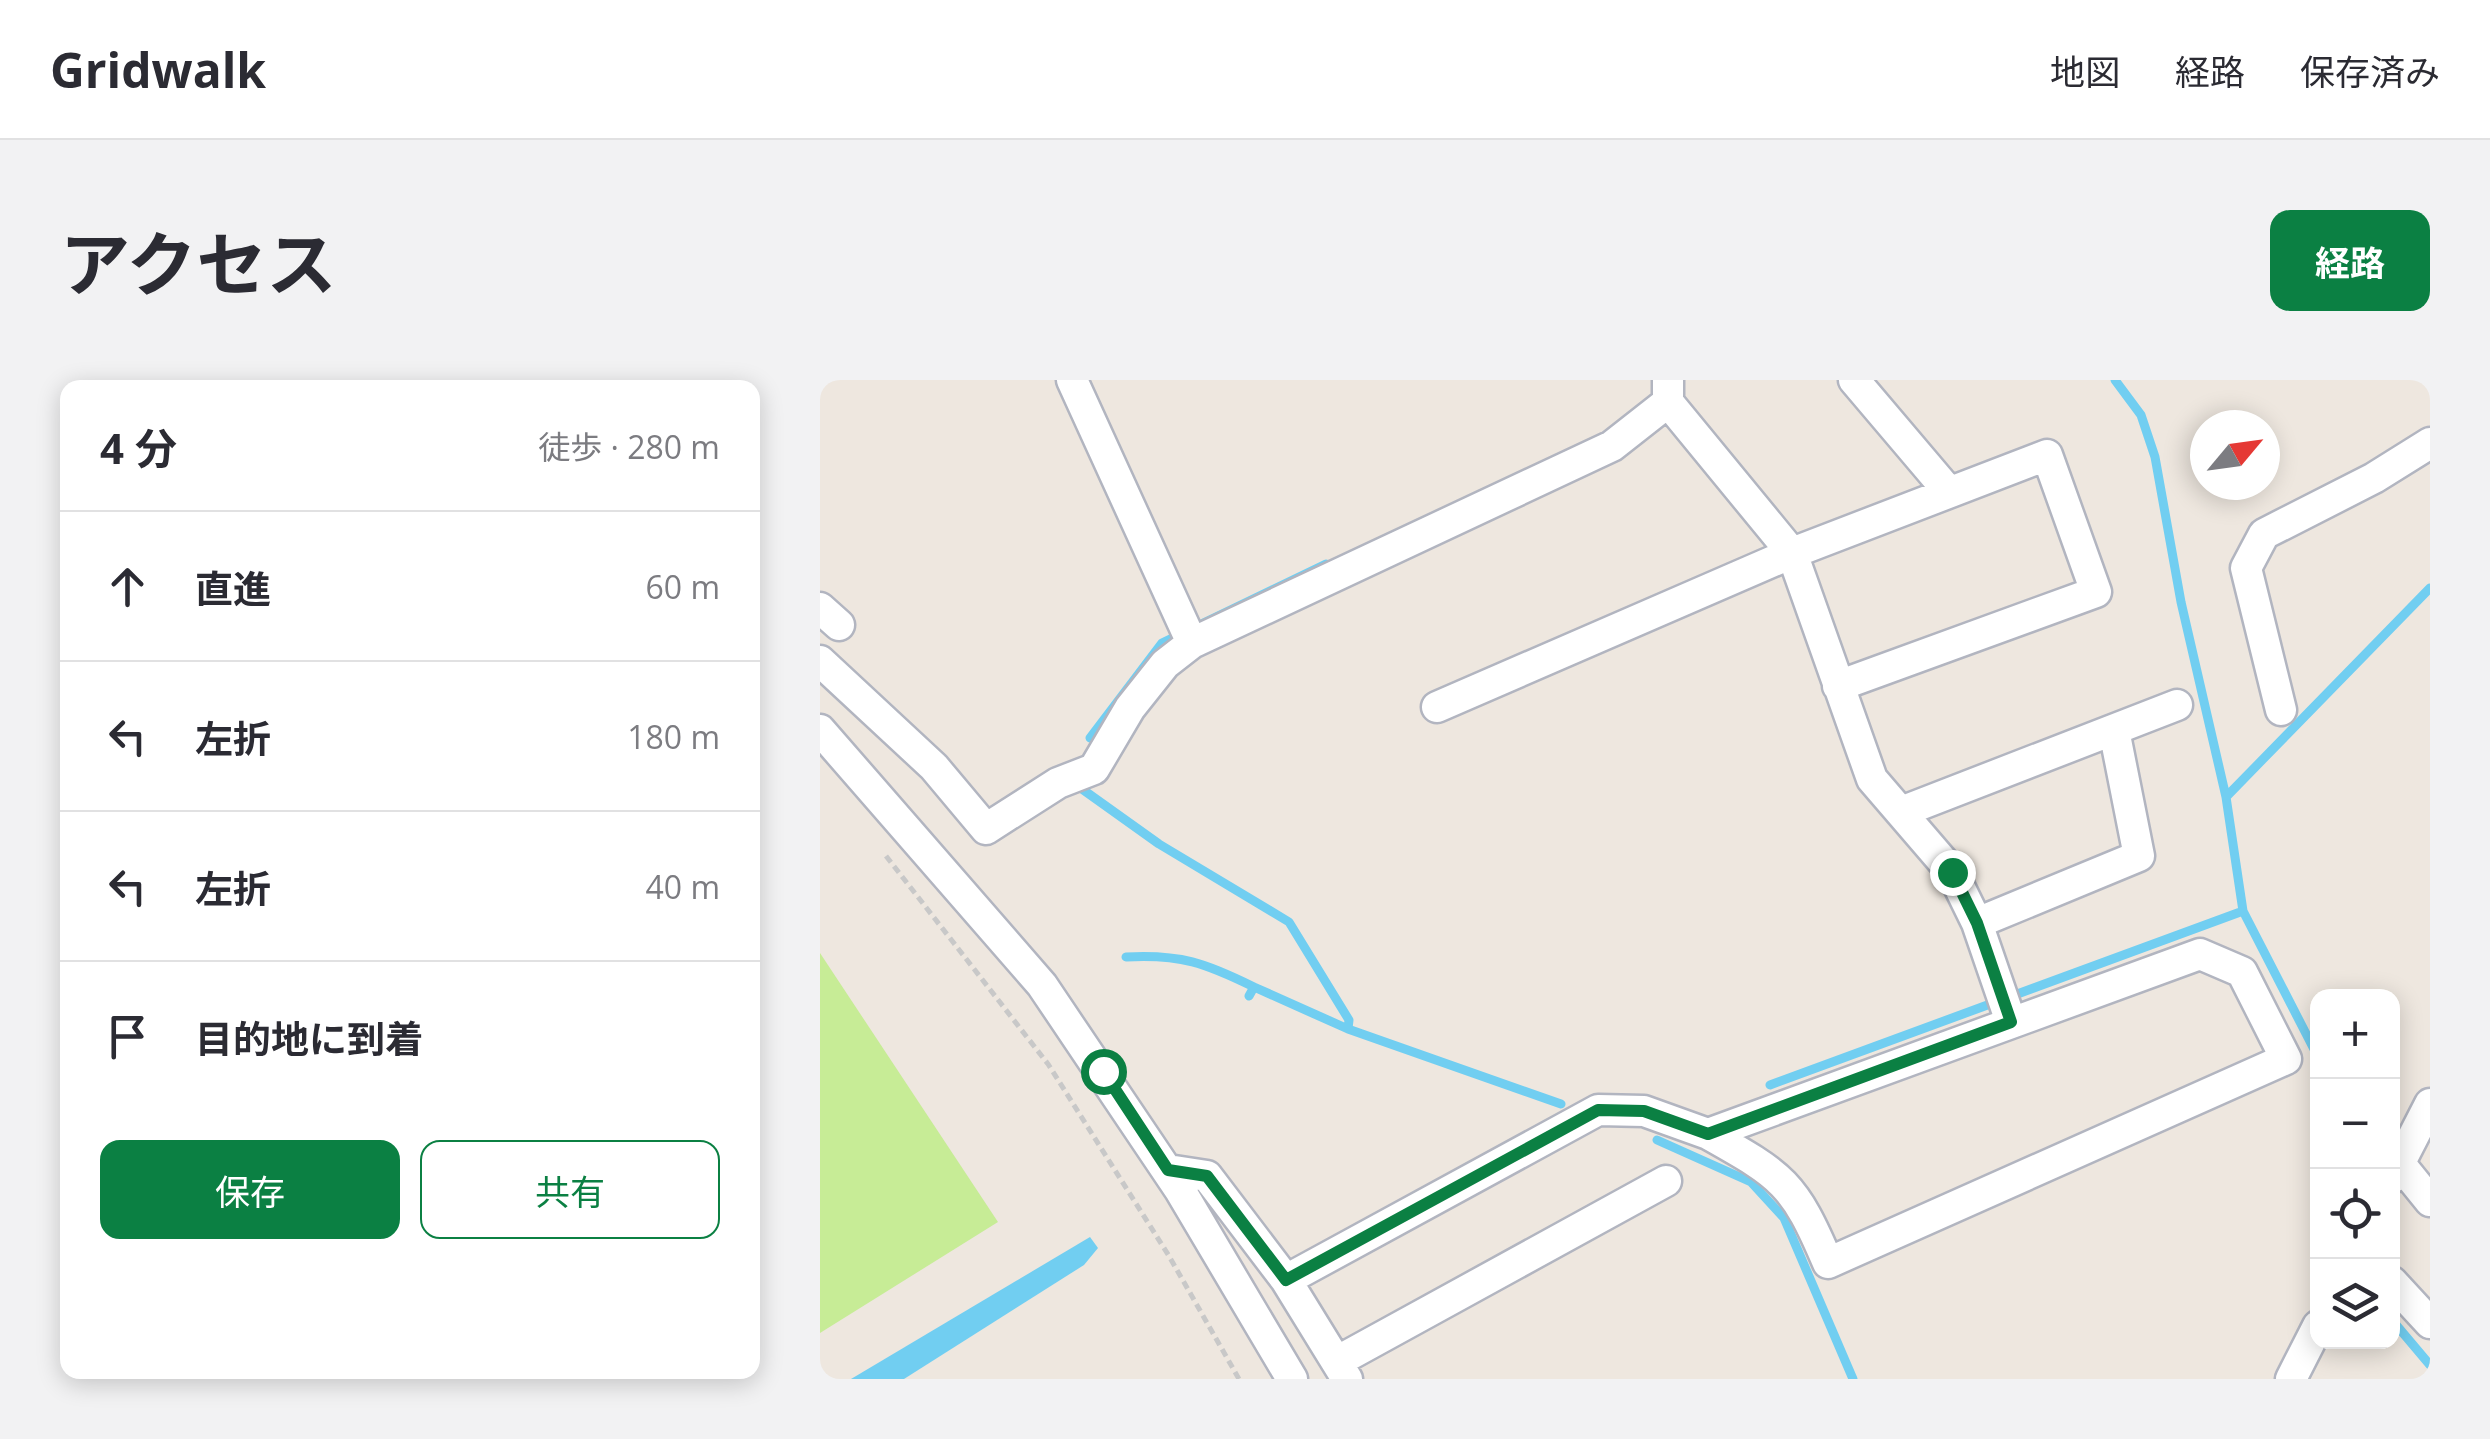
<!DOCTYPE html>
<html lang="ja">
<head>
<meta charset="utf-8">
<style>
  :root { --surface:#fff; --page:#f2f2f3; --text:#2b2b33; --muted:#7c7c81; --line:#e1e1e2; --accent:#0b8043 }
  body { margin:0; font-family:"Open Sans","Noto Sans JP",sans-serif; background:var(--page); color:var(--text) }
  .controls { position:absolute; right:30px; bottom:30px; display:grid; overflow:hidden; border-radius:20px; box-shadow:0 5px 25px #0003 }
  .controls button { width:90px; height:90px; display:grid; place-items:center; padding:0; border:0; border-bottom:2px solid var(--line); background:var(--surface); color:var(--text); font:50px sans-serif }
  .compass { position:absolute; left:1370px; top:30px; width:90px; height:90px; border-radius:50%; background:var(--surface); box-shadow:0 5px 25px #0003; rotate:61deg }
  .stop { position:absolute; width:30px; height:30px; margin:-22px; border:8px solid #0b8043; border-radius:50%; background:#fff }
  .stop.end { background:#0b8043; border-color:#fff; box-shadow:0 2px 10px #0008 }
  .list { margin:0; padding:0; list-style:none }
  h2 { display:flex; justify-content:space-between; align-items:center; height:130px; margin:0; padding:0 40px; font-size:42px }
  h2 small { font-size:32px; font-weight:400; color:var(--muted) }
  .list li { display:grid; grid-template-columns:65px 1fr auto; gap:30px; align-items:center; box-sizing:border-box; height:150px; padding:0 40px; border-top:2px solid var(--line) }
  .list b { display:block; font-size:38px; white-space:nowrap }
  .list em { font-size:32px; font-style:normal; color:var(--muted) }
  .actions { display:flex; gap:20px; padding:30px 40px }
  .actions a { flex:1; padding:22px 0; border:2px solid var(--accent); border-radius:20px; text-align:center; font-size:35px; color:var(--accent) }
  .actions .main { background:var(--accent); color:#fff }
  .icon { flex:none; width:55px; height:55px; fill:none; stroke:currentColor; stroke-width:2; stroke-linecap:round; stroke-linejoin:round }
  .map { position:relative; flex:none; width:1610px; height:999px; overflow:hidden; border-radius:20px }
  header { display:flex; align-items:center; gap:60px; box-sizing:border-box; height:140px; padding:0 50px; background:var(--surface); border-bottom:2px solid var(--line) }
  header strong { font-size:48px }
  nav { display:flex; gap:55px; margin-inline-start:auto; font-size:35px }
  .intro { display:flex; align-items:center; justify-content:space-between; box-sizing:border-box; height:240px; padding:0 60px }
  h1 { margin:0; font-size:70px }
  .button { padding:25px 45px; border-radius:20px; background:var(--accent); color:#fff; font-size:35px; font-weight:700 }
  main { display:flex; gap:60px; padding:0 60px }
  aside { flex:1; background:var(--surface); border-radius:20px; box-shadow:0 5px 25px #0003 }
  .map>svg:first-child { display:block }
  .pitch { fill:#c7ec96 }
  .water { fill:#71cef1 }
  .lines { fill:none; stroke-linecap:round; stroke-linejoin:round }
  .stream { stroke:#71cef1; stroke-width:9 }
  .minor-casing { stroke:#b2b5c0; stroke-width:35 }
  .path { stroke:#c8c8c8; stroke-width:5; stroke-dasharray:8 5; stroke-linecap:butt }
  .minor { stroke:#fff; stroke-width:30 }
  .route { stroke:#0b8043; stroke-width:12 }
</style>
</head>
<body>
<header>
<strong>Gridwalk</strong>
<nav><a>地図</a><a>経路</a><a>保存済み</a></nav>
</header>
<div class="intro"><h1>アクセス</h1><a class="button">経路</a></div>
<main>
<aside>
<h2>4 分<small>徒歩 · 280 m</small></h2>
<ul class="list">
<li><svg class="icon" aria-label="ahead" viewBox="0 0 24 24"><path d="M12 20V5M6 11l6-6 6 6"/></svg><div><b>直進</b></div><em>60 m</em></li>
<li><svg class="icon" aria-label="left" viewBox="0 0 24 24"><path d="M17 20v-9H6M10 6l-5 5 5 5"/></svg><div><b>左折</b></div><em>180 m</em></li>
<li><svg class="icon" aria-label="left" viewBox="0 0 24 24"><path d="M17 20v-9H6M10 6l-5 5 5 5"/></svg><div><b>左折</b></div><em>40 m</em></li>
<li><svg class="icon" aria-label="arrive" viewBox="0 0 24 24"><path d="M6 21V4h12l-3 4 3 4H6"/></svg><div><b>目的地に到着</b></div></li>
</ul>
<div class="actions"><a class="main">保存</a><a>共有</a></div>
</aside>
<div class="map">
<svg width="1610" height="999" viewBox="0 0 1610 999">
  <rect width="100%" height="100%" fill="#eee7df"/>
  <path class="pitch" d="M0,573L178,842L0,953Z"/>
  <path class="water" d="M270,857L278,868L264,885L84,999H31Z"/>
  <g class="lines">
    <path class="stream" d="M1295,0L1321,35L1335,77L1361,222L1406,417L1423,531L1498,677
      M270,358L342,263L506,184
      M262,409L339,464L469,542L529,640L528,649
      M1406,417L1610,208
      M306,577C361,574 385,583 434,607
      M429,616L434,607L528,649L741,724
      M950,705L1423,531
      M837,760L931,802L964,838L1033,999
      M1572,940L1610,985"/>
    <defs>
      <path id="minor" d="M1034,0L1129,112
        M848,22L972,173L1052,399L1132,492L1157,543L1191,642
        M0,228L19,245
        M372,263L792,66L848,22V0
        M0,281L114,387L166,449L238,403L274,389L310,328L345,284L372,263L252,0
        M617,327L972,173L1227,75L1276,212L1018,306
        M1461,330L1426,188L1444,154L1554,98L1610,63
        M0,350L222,605L360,810L472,999
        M1081,432L1357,325
        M1157,543L1319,476L1294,350
        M1580,784L1610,821
        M348,790L387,796L466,900L527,999
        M1572,798L1610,724
        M466,900L778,730L824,731L888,754L1380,574L1422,592L1466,679L1008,883C974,803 963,796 888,754
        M1572,902L1610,943
        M518,981L846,801
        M1471,999L1498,946"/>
    </defs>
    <use href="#minor" class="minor-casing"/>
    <path class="path" d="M66,476L228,684L349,876L419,999"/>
    <use href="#minor" class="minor"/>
  </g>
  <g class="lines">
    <path class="route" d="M283,691L348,790L387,796L466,900L778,730L824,731L888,754L1191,642L1157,543L1132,492"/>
  </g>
</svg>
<div class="controls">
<button>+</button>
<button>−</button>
<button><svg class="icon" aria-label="locate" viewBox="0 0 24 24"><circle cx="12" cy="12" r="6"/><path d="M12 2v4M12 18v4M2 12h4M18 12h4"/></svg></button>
<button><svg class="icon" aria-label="layers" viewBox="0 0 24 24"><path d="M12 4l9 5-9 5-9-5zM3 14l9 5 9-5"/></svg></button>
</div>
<svg class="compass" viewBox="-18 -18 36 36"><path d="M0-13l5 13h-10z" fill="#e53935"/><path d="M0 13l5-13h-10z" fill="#7c7c81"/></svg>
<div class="stop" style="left:283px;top:691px"></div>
<div class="stop end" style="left:1132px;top:492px"></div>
</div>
</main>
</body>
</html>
